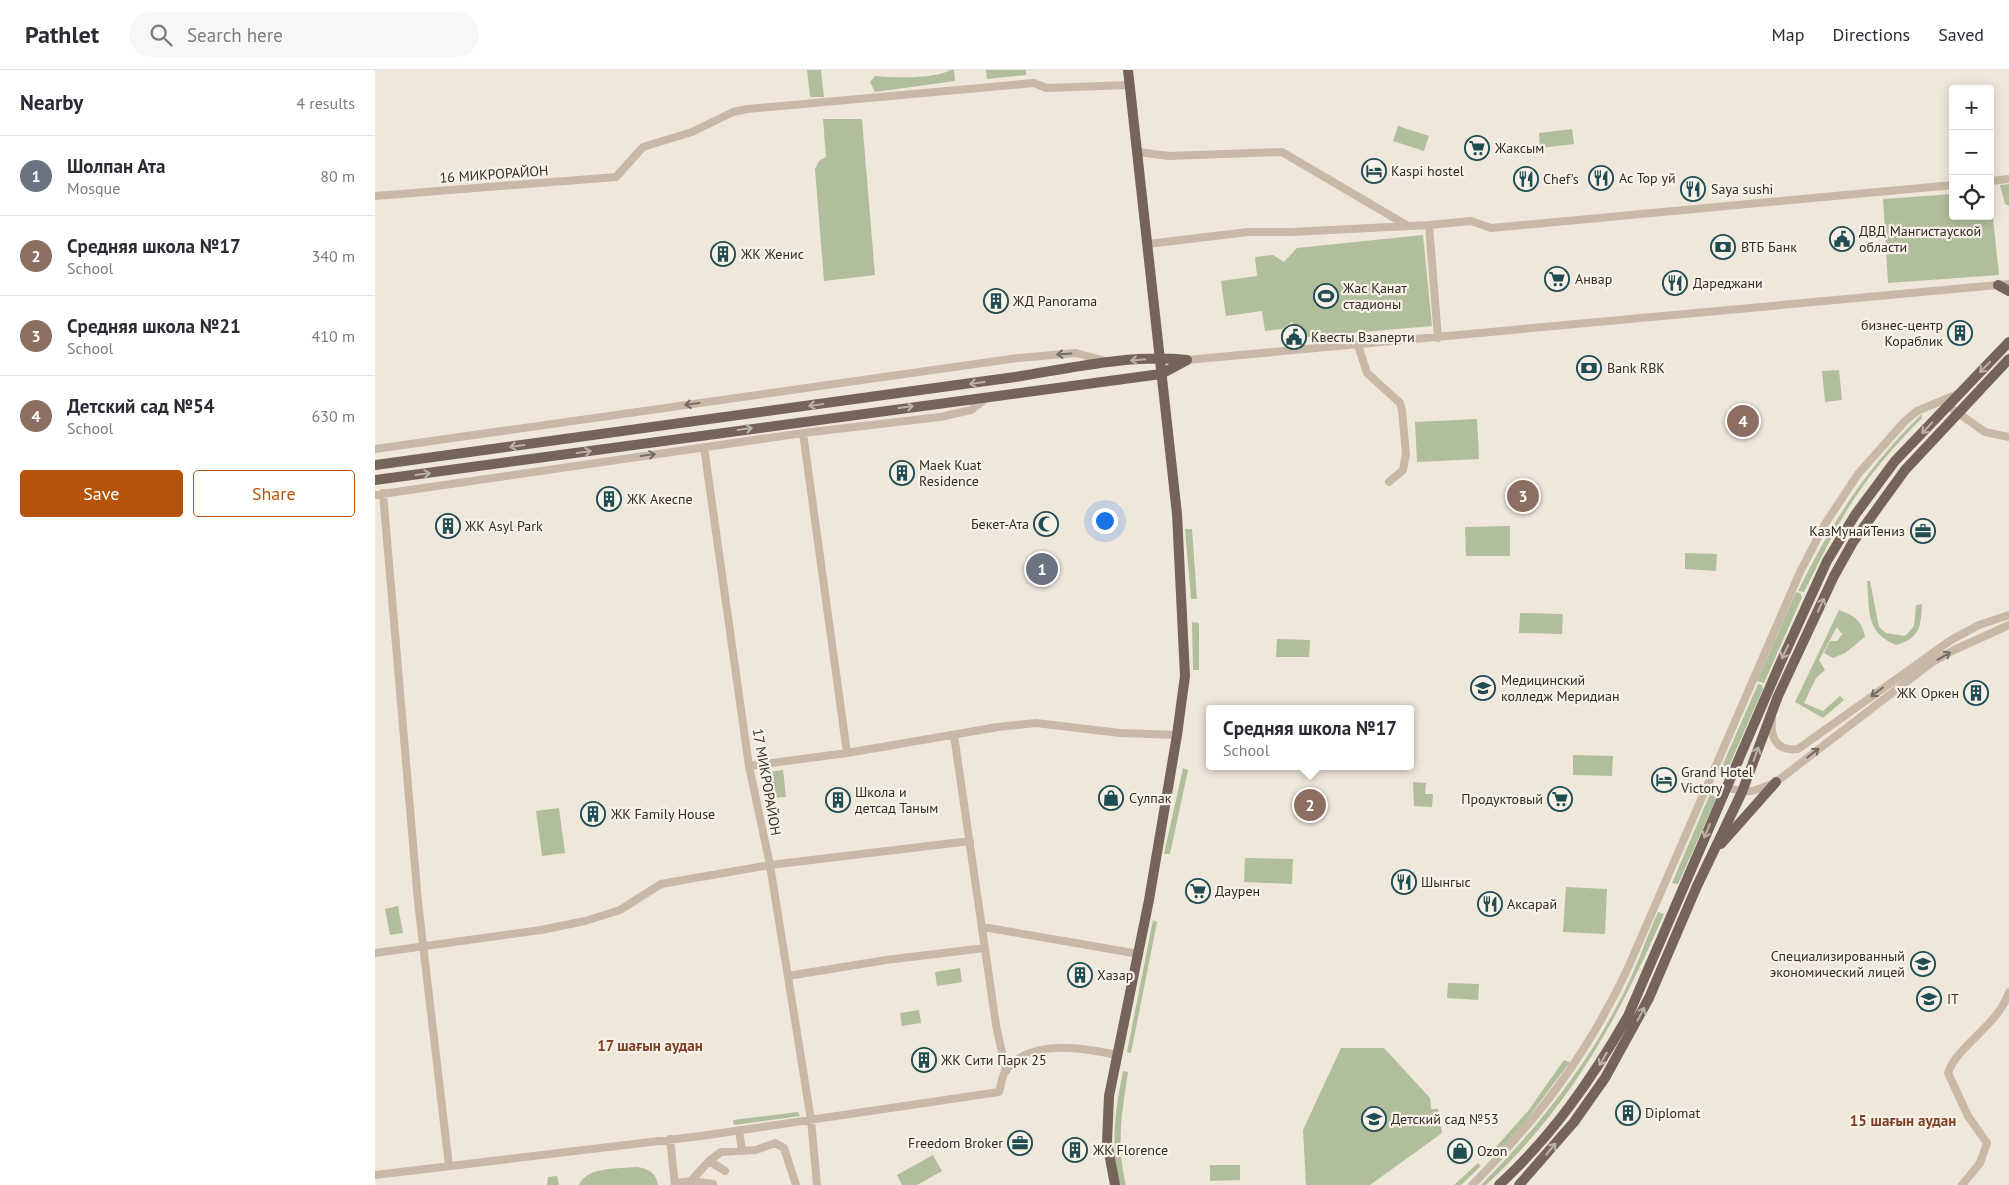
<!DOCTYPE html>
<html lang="en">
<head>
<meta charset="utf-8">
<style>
  :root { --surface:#fff; --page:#f7f7f7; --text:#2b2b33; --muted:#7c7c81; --line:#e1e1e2; --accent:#b45309 }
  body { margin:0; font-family:"PT Sans",sans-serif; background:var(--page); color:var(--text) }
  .controls { position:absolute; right:15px; top:15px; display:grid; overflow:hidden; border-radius:5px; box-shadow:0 2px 12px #0003 }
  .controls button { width:45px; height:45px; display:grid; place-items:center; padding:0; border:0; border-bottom:1px solid var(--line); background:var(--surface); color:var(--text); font:25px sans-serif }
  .you { position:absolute; left:729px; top:450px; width:18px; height:18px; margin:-12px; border:4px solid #fff; border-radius:50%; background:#1a73e8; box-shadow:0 0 0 8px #1a73e833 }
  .badge { display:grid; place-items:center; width:32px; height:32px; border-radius:50%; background:var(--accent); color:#fff; font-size:16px; font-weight:700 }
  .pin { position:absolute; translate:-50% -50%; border:2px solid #fff; box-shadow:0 1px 5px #0006 }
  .popup { position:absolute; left:831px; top:635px; width:208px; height:65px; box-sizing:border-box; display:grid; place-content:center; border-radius:5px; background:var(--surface); filter:drop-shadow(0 1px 4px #0005); font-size:16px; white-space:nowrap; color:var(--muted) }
  .popup b { font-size:19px; color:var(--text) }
  .popup::after { content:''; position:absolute; left:50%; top:100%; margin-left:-10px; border:10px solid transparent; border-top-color:var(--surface) }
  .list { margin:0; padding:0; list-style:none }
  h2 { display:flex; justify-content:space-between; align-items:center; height:65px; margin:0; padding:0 20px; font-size:21px }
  h2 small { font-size:16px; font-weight:400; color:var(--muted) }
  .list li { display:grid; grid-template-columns:32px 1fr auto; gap:15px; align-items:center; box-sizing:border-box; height:80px; padding:0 20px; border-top:1px solid var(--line) }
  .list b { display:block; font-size:19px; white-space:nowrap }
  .list p { margin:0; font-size:16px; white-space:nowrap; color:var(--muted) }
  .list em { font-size:16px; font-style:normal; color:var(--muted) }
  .actions { display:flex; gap:10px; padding:15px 20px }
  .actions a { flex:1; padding:11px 0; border:1px solid var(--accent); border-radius:5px; text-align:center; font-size:18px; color:var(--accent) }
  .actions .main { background:var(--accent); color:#fff }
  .icon { flex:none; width:28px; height:28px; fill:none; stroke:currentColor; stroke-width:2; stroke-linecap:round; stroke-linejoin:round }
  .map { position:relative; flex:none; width:1634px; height:1115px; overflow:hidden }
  header { display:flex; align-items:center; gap:30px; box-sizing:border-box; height:70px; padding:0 25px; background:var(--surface); border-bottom:1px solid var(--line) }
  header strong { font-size:24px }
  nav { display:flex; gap:28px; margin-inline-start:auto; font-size:18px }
  .search { width:350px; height:45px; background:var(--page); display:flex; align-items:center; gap:12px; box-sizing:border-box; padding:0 18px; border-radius:28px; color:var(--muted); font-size:19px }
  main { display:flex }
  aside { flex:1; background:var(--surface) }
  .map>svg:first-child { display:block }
  .green { fill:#b1be9c }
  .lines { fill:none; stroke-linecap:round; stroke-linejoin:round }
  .minor { stroke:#c7b8a7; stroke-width:8 }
  .major { stroke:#756459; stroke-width:10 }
  .oneway { stroke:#766b61 }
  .oneway2 { stroke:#bdb2a7 }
  .labels { text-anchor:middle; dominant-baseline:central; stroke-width:4.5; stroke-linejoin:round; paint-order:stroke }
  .poi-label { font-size:14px; fill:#342c27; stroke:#f8f1e7; text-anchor:start }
  .street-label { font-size:14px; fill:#342c27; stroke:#f8f1e7 }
  .neighbourhood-label { font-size:15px; font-weight:bold; fill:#7e3f26; stroke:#f8f1e7 }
</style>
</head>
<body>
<header>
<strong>Pathlet</strong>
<div class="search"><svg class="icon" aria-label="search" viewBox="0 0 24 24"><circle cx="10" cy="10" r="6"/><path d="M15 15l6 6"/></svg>Search here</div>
<nav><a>Map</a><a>Directions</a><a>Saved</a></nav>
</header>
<main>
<aside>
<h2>Nearby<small>4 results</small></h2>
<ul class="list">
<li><span class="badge" style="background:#6b7280">1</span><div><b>Шолпан Ата</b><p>Mosque</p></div><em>80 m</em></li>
<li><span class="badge" style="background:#8d6e63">2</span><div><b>Средняя школа №17</b><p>School</p></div><em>340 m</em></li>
<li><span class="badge" style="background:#8d6e63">3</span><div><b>Средняя школа №21</b><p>School</p></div><em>410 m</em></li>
<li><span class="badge" style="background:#8d6e63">4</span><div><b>Детский сад №54</b><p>School</p></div><em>630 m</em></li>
</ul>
<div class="actions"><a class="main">Save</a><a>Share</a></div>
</aside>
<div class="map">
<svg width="1634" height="1115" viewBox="0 0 1634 1115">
  <rect width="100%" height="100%" fill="#f0e7db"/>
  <path class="green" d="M432,0H446L449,27H435Z
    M575,0H579L580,11L500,22L495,12L500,6C517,8 561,9 575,0Z
    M611,0H651V5L612,9Z
    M448,49H487L500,205L449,211L440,99L444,91L451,87Z
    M1023,56L1054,66L1049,81L1018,71Z
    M1197,59L1199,74L1165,78L1164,63Z
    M1634,114V136L1630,134L1625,115Z
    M1615,120L1624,205L1513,213L1508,129L1578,124V146H1615Z
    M1048,165L1057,256L930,267L917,252L907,259L890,261L887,241L851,246L846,211L882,206L880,187L898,185L909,192L922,178Z
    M1464,300L1467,330L1450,332L1447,301Z
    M1547,344V348C1519,376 1493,406 1472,440C1456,466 1443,495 1429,522L1423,521C1458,451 1490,399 1547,344Z
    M1102,349L1104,389L1042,392L1040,352Z
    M1135,456V486H1091L1090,457Z
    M810,459H817L822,529H816Z
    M1310,483L1342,484L1341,501L1310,499Z
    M1492,511H1495L1504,557L1511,563L1530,566L1539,556L1541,535L1547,534C1546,557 1545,568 1521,575C1490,562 1495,541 1492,511Z
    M1421,522L1425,523L1427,527L1389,613L1382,611Z
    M1464,540C1479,546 1487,550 1490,567L1470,583L1458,588L1449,583L1455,571H1462L1468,563H1466L1462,557L1444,590L1450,600L1441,608L1429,633L1448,641L1465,626L1469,630L1448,648L1420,632Z
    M1145,543L1188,544L1187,564L1144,563Z
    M817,552L824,553V600H818Z
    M902,569L935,570L934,587H901Z
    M1383,614L1387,615L1388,619L1350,705L1347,706L1344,703Z
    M1198,685L1238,686L1237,706L1198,705Z
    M808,698L813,700L795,784H789Z
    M408,700L411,727L396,728L393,702Z
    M1038,712L1051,713L1050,724H1058L1057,737L1039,736Z
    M1335,724L1339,725L1341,729L1303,814L1297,813Z
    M184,738L190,783L167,786L161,741Z
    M870,788L918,789L917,814L869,812Z
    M1191,817L1232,819L1230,864L1188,862Z
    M23,836L28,863L15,865L10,839Z
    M1283,842L1289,844C1243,949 1196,1036 1111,1115H1106C1161,1059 1209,1000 1245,930C1260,902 1270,871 1283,842Z
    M778,850L782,852L756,983L752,982Z
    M585,898L587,912L562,916L560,902Z
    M1073,913L1104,914L1103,930L1072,928Z
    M544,940L546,953L527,956L525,943Z
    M966,978H1009L1055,1028L1056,1039H1063L1067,1063L995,1115H931L928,1060Z
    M1189,990L1195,992L1149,1053L1123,1083L1119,1079L1153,1041Z
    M748,1001L753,1002C747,1043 741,1074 751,1115H745C735,1075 740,1041 748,1001Z
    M423,1042L425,1046L359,1055L358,1050Z
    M558,1085L567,1101L542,1115H527L522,1105Z
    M1103,1093L1106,1096L1086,1115H1079Z
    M835,1095H865V1110L835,1111Z
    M262,1097C274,1099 281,1103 283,1115H204C212,1096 244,1099 262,1097Z
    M182,1106L184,1115H172L173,1107Z"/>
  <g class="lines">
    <path class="minor" d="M763,82L794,86L907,82L1033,156
      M1615,111L1634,109
      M0,126L241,107L268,77L317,62L358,42L373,39L659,13L671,18L754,15
      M1054,155L1096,151L1116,158L1578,115
      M773,174L873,162H916L1054,155L1063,268
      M983,275L992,303L1025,333L1027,341L1031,384L1028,400L1014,412
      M812,290L1634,214
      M1573,336L1610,362L1634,367
      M428,363L472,683
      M329,377L374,696L395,795L436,1050L442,1115
      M0,379L643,288L701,283L730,291
      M8,423L43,832L74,1096
      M0,425L428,363L565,347L596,340L613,327
      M1397,649C1395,668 1402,682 1423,679L1576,570L1604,555L1634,545
      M579,665L621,955L631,1001
      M374,696L472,683L623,657L661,653L745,663L802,665
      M1351,717C1374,725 1380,721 1401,712L1556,593L1579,580L1634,555
      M608,857L764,884
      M0,883L166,860L210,851L245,840L286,814L320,808L395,795L595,771
      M413,906L511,890L610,878
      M364,1060L367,1081
      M295,1069L300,1115
      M334,1091L346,1082L381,1080L400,1073L409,1078L421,1115
      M0,1105L326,1066L624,1022C626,1016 627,1005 631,1000C656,968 708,978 742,985
      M316,1111L334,1091L350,1101
      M300,1113L316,1111L338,1114
      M1097,1115C1164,1048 1211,986 1252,900L1425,502L1450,454L1483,404L1530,351L1542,341L1583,324
      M1587,1115L1605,1093L1612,1073L1593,1046L1573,1003C1582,975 1623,956 1634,922"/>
    <path class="major" d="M1623,215L1634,221
      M0,395L640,307C696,298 755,284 812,290
      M0,410L786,304L812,290
      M1346,774L1401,712
      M740,1115L732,1072L734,1026L774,830L802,665L810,606L802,444L753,0
      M1124,1115C1178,1065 1217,1009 1253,946L1404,596L1452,491L1480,445L1520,391L1634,272
      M1144,1115L1199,1052L1230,1008L1274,928L1322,816L1367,722L1403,626L1459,506L1478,472L1530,400L1634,289"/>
  </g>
  <defs><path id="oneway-shaft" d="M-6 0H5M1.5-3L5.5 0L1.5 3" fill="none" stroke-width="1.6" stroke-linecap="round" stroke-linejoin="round" transform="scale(1.25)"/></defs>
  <g class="oneway">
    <use href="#oneway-shaft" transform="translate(689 284) rotate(176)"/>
    <use href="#oneway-shaft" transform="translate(317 334) rotate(172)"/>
    <use href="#oneway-shaft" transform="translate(273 385) rotate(-8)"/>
    <use href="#oneway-shaft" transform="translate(1569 586) rotate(-31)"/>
    <use href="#oneway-shaft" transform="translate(1502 622) rotate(143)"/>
    <use href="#oneway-shaft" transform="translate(1438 683) rotate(-38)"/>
  </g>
  <g class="oneway2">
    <use href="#oneway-shaft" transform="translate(763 290) rotate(175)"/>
    <use href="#oneway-shaft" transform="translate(1610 297) rotate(134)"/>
    <use href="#oneway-shaft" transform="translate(602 313) rotate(172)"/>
    <use href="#oneway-shaft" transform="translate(441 335) rotate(172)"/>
    <use href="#oneway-shaft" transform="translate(531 337) rotate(-8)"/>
    <use href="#oneway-shaft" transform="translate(1552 358) rotate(133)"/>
    <use href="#oneway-shaft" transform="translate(370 359) rotate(-8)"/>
    <use href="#oneway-shaft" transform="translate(142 376) rotate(172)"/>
    <use href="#oneway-shaft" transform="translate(209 382) rotate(-8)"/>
    <use href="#oneway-shaft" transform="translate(48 404) rotate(-8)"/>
    <use href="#oneway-shaft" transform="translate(1446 535) rotate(-65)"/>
    <use href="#oneway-shaft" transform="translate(1410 582) rotate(115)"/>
    <use href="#oneway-shaft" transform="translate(1381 684) rotate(-70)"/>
    <use href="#oneway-shaft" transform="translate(1332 761) rotate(113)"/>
    <use href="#oneway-shaft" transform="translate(1266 944) rotate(-62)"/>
    <use href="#oneway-shaft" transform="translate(1228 989) rotate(120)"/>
    <use href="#oneway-shaft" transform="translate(1176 1079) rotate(-50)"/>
  </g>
  <defs>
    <symbol id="supermarket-ring" viewBox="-11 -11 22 22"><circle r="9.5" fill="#f8f1e7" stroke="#204d53" stroke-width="1.5"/><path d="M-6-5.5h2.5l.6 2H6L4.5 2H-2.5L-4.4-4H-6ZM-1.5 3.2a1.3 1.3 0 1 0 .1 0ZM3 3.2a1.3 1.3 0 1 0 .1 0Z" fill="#204d53"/></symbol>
    <symbol id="hotel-ring" viewBox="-11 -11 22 22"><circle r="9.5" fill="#f8f1e7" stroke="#204d53" stroke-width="1.5"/><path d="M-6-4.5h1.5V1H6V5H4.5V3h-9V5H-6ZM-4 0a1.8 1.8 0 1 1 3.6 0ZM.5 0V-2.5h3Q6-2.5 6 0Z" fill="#204d53"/></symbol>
    <symbol id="restaurant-ring" viewBox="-11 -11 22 22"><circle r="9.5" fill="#f8f1e7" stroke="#204d53" stroke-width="1.5"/><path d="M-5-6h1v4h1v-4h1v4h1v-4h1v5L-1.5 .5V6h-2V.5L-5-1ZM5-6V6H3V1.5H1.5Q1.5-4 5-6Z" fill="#204d53"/></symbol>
    <symbol id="civic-ring" viewBox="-11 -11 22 22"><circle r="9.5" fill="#f8f1e7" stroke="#204d53" stroke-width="1.5"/><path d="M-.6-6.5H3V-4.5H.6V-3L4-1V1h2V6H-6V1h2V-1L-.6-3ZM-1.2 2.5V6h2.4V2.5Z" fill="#204d53"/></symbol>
    <symbol id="bank-ring" viewBox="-11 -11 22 22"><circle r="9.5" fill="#f8f1e7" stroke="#204d53" stroke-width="1.5"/><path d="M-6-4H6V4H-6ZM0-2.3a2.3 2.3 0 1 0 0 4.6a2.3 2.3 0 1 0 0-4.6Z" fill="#204d53"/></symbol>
    <symbol id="building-ring" viewBox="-11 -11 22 22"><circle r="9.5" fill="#f8f1e7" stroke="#204d53" stroke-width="1.5"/><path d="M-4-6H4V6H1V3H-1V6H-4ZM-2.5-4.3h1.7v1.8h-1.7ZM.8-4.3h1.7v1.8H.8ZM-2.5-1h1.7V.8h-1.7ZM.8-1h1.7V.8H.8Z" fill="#204d53"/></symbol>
    <symbol id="stadium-ring" viewBox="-11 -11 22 22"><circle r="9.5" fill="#f8f1e7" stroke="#204d53" stroke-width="1.5"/><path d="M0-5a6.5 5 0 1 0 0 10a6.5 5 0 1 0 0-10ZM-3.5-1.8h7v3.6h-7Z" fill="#204d53"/></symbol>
    <symbol id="mosque-ring" viewBox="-11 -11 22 22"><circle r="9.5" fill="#f8f1e7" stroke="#204d53" stroke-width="1.5"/><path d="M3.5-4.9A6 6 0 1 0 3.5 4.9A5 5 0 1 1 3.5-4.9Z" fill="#204d53"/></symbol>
    <symbol id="office-ring" viewBox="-11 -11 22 22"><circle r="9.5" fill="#f8f1e7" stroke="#204d53" stroke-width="1.5"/><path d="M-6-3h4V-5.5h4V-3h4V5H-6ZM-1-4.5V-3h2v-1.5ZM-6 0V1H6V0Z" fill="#204d53"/></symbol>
    <symbol id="university-ring" viewBox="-11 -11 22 22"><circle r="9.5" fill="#f8f1e7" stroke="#204d53" stroke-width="1.5"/><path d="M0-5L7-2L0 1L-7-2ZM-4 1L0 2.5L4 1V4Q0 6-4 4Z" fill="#204d53"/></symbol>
    <symbol id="shop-ring" viewBox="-11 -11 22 22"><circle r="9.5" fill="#f8f1e7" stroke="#204d53" stroke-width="1.5"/><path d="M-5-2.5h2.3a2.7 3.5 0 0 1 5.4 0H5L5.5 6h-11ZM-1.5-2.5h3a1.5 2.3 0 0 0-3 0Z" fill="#204d53"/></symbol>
    <symbol id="school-ring" viewBox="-11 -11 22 22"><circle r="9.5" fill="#f8f1e7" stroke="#204d53" stroke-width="1.5"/><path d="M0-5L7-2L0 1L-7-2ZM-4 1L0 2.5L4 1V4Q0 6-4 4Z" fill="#204d53"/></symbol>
  </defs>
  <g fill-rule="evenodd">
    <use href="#supermarket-ring" x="1088" y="64" width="28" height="28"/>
    <use href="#hotel-ring" x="985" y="87" width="28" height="28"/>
    <use href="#restaurant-ring" x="1212" y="94" width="28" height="28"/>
    <use href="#restaurant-ring" x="1137" y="95" width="28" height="28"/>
    <use href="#restaurant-ring" x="1304" y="105" width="28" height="28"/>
    <use href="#civic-ring" x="1453" y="155" width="28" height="28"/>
    <use href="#bank-ring" x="1334" y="163" width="28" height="28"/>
    <use href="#building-ring" x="334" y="170" width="28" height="28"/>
    <use href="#supermarket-ring" x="1168" y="195" width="28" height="28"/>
    <use href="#restaurant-ring" x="1286" y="199" width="28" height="28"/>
    <use href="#stadium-ring" x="937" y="212" width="28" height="28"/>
    <use href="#building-ring" x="607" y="217" width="28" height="28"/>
    <use href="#building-ring" x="1571" y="249" width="28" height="28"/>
    <use href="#civic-ring" x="905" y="253" width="28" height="28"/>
    <use href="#bank-ring" x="1200" y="284" width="28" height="28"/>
    <use href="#building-ring" x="513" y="389" width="28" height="28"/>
    <use href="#building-ring" x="220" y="415" width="28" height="28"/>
    <use href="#mosque-ring" x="657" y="440" width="28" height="28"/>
    <use href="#building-ring" x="59" y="442" width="28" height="28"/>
    <use href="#office-ring" x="1534" y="447" width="28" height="28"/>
    <use href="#university-ring" x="1094" y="604" width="28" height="28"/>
    <use href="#building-ring" x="1587" y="609" width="28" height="28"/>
    <use href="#hotel-ring" x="1275" y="696" width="28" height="28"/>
    <use href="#shop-ring" x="722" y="714" width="28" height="28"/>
    <use href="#supermarket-ring" x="1171" y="715" width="28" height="28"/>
    <use href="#building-ring" x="449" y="716" width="28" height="28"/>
    <use href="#building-ring" x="204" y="730" width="28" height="28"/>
    <use href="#restaurant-ring" x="1015" y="798" width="28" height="28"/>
    <use href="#supermarket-ring" x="809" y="807" width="28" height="28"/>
    <use href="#restaurant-ring" x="1101" y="820" width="28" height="28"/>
    <use href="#school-ring" x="1534" y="880" width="28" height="28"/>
    <use href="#building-ring" x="691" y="891" width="28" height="28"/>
    <use href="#school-ring" x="1540" y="915" width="28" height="28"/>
    <use href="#building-ring" x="535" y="976" width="28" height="28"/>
    <use href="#building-ring" x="1239" y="1029" width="28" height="28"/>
    <use href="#school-ring" x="985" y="1035" width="28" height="28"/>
    <use href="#office-ring" x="631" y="1059" width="28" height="28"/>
    <use href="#building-ring" x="686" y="1066" width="28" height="28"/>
    <use href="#shop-ring" x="1071" y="1067" width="28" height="28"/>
  </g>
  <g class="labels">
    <g class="poi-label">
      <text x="1120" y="78">Жаксым</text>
      <text x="1016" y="101">Kaspi hostel</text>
      <text x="1244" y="108">Ас Тор уй</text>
      <text x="1168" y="109">Chef's</text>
      <text x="1336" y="119">Saya sushi</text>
      <text x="1484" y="161">ДВД Мангистауской<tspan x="1484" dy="16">области</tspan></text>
      <text x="1366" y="177">ВТБ Банк</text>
      <text x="366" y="184">ЖК Женис</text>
      <text x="1200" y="209">Анвар</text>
      <text x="1318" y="213">Дареджани</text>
      <text x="968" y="218">Жас Қанат<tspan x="968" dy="16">стадионы</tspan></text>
      <text x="638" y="231">ЖД Panorama</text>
      <text x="1568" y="255" text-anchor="end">бизнес-центр<tspan x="1568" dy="16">Кораблик</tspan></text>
      <text x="936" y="267">Квесты Взаперти</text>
      <text x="1232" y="298">Bank RBK</text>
      <text x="544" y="395">Maek Kuat<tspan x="544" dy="16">Residence</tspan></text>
      <text x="252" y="429">ЖК Акеспе</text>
      <text x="654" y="454" text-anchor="end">Бекет-Ата</text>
      <text x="90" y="456">ЖК Asyl Park</text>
      <text x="1530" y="461" text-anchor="end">КазМунайТениз</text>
      <text x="1126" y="610">Медицинский<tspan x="1126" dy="16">колледж Меридиан</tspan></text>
      <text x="1584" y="623" text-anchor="end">ЖК Оркен</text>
      <text x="1306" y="702">Grand Hotel<tspan x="1306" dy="16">Victory</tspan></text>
      <text x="480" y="722">Школа и<tspan x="480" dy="16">детсад Таным</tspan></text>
      <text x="754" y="728">Сулпак</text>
      <text x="1168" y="729" text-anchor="end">Продуктовый</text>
      <text x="236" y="744">ЖК Family House</text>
      <text x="1046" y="812">Шынгыс</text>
      <text x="840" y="821">Даурен</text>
      <text x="1132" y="834">Аксарай</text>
      <text x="1530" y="886" text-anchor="end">Специализированный<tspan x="1530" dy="16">экономический лицей</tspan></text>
      <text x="722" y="905">Хазар</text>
      <text x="1572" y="929">IT</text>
      <text x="566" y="990">ЖК Сити Парк 25</text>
      <text x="1270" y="1043">Diplomat</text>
      <text x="1016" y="1049">Детский сад №53</text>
      <text x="628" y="1073" text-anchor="end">Freedom Broker</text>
      <text x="718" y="1080">ЖК Florence</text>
      <text x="1102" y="1081">Ozon</text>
    </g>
    <g class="street-label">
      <text transform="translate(119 104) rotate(-4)">16 МИКРОРАЙОН</text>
      <text transform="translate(392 712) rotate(80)">17 МИКРОРАЙОН</text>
    </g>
    <g class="neighbourhood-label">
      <text x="275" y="975">17 шағын аудан</text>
      <text x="1528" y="1050">15 шағын аудан</text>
    </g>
  </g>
</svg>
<div class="controls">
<button>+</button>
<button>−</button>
<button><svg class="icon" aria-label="locate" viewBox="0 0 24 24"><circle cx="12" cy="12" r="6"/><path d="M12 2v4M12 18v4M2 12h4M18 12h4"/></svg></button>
</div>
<div class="you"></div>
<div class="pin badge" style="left:667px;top:499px;background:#6b7280">1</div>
<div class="pin badge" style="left:935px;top:735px;background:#8d6e63">2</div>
<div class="popup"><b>Средняя школа №17</b>School</div>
<div class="pin badge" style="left:1148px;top:426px;background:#8d6e63">3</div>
<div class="pin badge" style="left:1368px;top:351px;background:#8d6e63">4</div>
</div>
</main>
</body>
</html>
